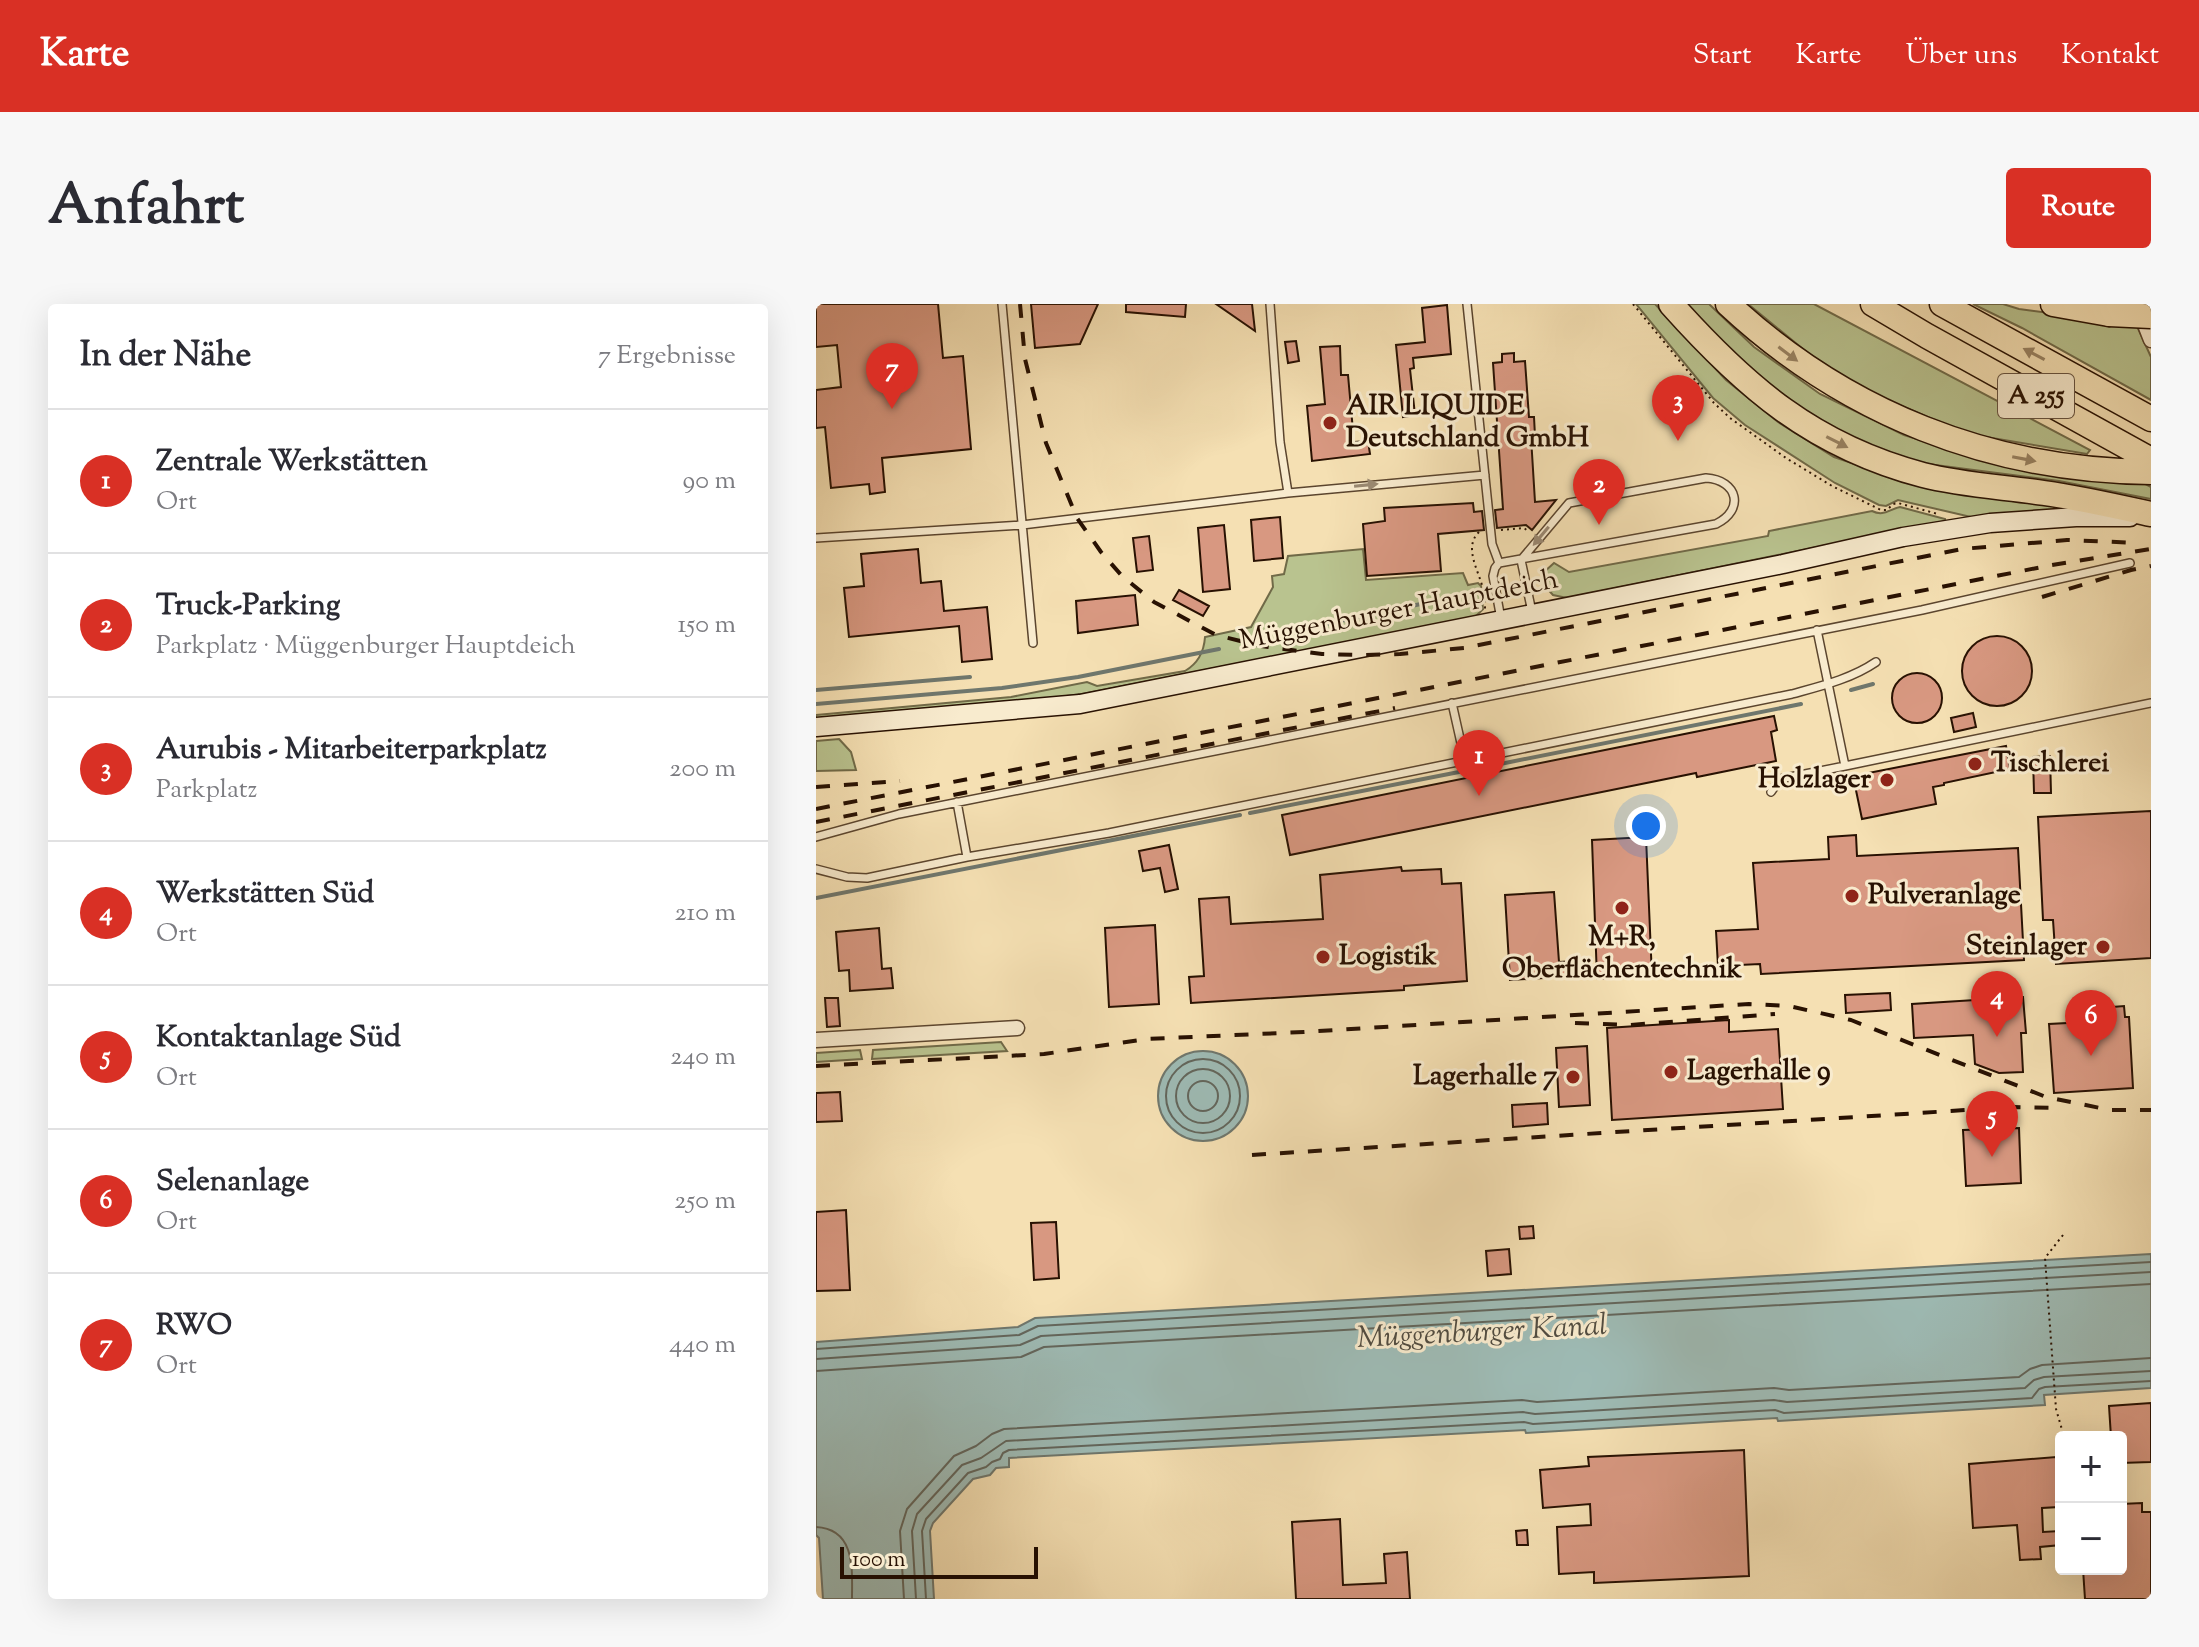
<!DOCTYPE html>
<html lang="de">
<head>
<meta charset="utf-8">
<style>
  :root { --surface:#fff; --page:#f7f7f7; --text:#2b2b33; --muted:#7c7c81; --line:#e1e1e2; --accent:#d93025 }
  body { margin:0; font-family:"Sorts Mill Goudy",serif; background:var(--page); color:var(--text) }
  .controls { position:absolute; right:24px; bottom:24px; display:grid; overflow:hidden; border-radius:8px; box-shadow:0 8px 32px #0002 }
  .controls button { width:72px; height:72px; display:grid; place-items:center; padding:0; border:0; border-bottom:2px solid var(--line); background:var(--surface); color:var(--text); font:40px sans-serif }
  .scale { position:absolute; left:24px; bottom:20px; width:198px; box-sizing:border-box; padding-left:8px; border:4px solid #281102; border-top:0; font-size:22px; line-height:28px; white-space:nowrap; color:#281102; -webkit-text-stroke:6px #f8ebce; paint-order:stroke }
  .you { position:absolute; left:830px; top:522px; width:28px; height:28px; margin:-20px; border:6px solid #fff; border-radius:50%; background:#1a73e8; box-shadow:0 0 0 12px #1a73e833 }
  .badge { display:grid; place-items:center; width:52px; height:52px; border-radius:50%; background:var(--accent); color:#fff; font-size:26px; font-weight:700 }
  .pin { position:absolute; translate:-50% -66px; filter:drop-shadow(0 2px 4px #0008) }
  .pin::after { content:''; position:absolute; top:42px; width:28px; height:24px; background:inherit; clip-path:polygon(0 0,100% 0,50% 100%) }
  .list { margin:0; padding:0; list-style:none }
  h2 { display:flex; justify-content:space-between; align-items:center; height:104px; margin:0; padding:0 32px; font-size:34px }
  h2 small { font-size:26px; font-weight:400; color:var(--muted) }
  .list li { display:grid; grid-template-columns:52px 1fr auto; gap:24px; align-items:center; box-sizing:border-box; height:144px; padding:0 32px; border-top:2px solid var(--line) }
  .list b { display:block; font-size:30px; white-space:nowrap }
  .list p { margin:0; font-size:26px; white-space:nowrap; color:var(--muted) }
  .list em { font-size:26px; font-style:normal; color:var(--muted) }
  .map { position:relative; flex:none; width:1335px; height:1295px; overflow:hidden; border-radius:8px }
  header { display:flex; align-items:center; gap:48px; box-sizing:border-box; height:112px; padding:0 40px; background:var(--accent); color:#fff }
  header strong { font-size:38px }
  nav { display:flex; gap:44px; margin-inline-start:auto; font-size:28px }
  .intro { display:flex; align-items:center; justify-content:space-between; box-sizing:border-box; height:192px; padding:0 48px }
  h1 { margin:0; font-size:56px }
  .button { padding:20px 36px; border-radius:8px; background:var(--accent); color:#fff; font-size:28px; font-weight:700 }
  main { display:flex; gap:48px; padding:0 48px }
  aside { flex:1; background:var(--surface); border-radius:8px; box-shadow:0 8px 32px #0002 }
  .map>svg:first-child { display:block }
  .green { fill:#b9c38f; stroke:#706a48; stroke-width:2 }
  .water { fill:#9ebbb5; stroke:#6f776d; stroke-width:2 }
  .lines { fill:none; stroke-linecap:round; stroke-linejoin:round }
  .shore { stroke:#63665c; stroke-width:2 }
  .stream { stroke:#6f776d; stroke-width:4 }
  .building { fill:#d89881; stroke:#281102; stroke-width:2 }
  .lane-casing { stroke:#5b452e; stroke-width:10 }
  .street-casing { stroke:#5b452e; stroke-width:17 }
  .secondary-casing { stroke:#281102; stroke-width:21 }
  .highway-casing { stroke:#281102; stroke-width:27 }
  .path { stroke:#281102; stroke-width:2; stroke-dasharray:2 4; stroke-linecap:butt }
  .lane { stroke:#f8ebce; stroke-width:7 }
  .street { stroke:#f8ebce; stroke-width:14 }
  .secondary { stroke:#f8ebce; stroke-width:18 }
  .highway { stroke:#f5e0b3; stroke-width:24 }
  .rail { stroke:#281102; stroke-width:4; stroke-dasharray:14 14; stroke-linecap:butt }
  .highway-bridge-casing { stroke:#281102; stroke-width:27; stroke-linecap:butt }
  .highway-bridge { stroke:#f5e0b3; stroke-width:24 }
  .oneway { fill:#998363 }
  .oneway2 { fill:#9a8972 }
  .poi-dot { fill:#8f2418; stroke:#f8ebce; stroke-width:3 }
  .labels { text-anchor:middle; dominant-baseline:central; stroke-width:6; stroke-linejoin:round; paint-order:stroke }
  .shield { fill:#f8ebce; stroke:#66523f; stroke-width:2 }
  .shield-label { font-size:26px; font-weight:bold; fill:#281102 }
  .poi-label { font-size:28px; font-weight:bold; fill:#281102; stroke:#f8ebce; text-anchor:start }
  .street-label { font-size:28px; fill:#281102; stroke:#f8ebce }
  .water-label { font-size:30px; font-style:italic; fill:#514c41; stroke:#f8ebce }
</style>
</head>
<body>
<header>
<strong>Karte</strong>
<nav><a>Start</a><a>Karte</a><a>Über uns</a><a>Kontakt</a></nav>
</header>
<div class="intro"><h1>Anfahrt</h1><a class="button">Route</a></div>
<main>
<aside>
<h2>In der Nähe<small>7 Ergebnisse</small></h2>
<ul class="list">
<li><span class="badge">1</span><div><b>Zentrale Werkstätten</b><p>Ort</p></div><em>90 m</em></li>
<li><span class="badge">2</span><div><b>Truck-Parking</b><p>Parkplatz · Müggenburger Hauptdeich</p></div><em>150 m</em></li>
<li><span class="badge">3</span><div><b>Aurubis - Mitarbeiterparkplatz</b><p>Parkplatz</p></div><em>200 m</em></li>
<li><span class="badge">4</span><div><b>Werkstätten Süd</b><p>Ort</p></div><em>210 m</em></li>
<li><span class="badge">5</span><div><b>Kontaktanlage Süd</b><p>Ort</p></div><em>240 m</em></li>
<li><span class="badge">6</span><div><b>Selenanlage</b><p>Ort</p></div><em>250 m</em></li>
<li><span class="badge">7</span><div><b>RWO</b><p>Ort</p></div><em>440 m</em></li>
</ul>
</aside>
<div class="map">
<svg width="1335" height="1295" viewBox="0 0 1335 1295">
  <rect width="100%" height="100%" fill="#f5e0b3"/>
  <filter id="stains"><feTurbulence type="fractalNoise" baseFrequency=".0025" numOctaves="4"/><feColorMatrix values="0 0 0 0 .2 0 0 0 0 .09 0 0 0 0 .02 0 0 0 .5 -.17"/></filter>
  <radialGradient id="worn" r=".72"><stop offset=".6" stop-color="#630" stop-opacity="0"/><stop offset="1" stop-color="#630" stop-opacity=".3"/></radialGradient>
  <path class="green" d="M820,0H839L910,76L962,118L1018,153L1107,183L1276,205L1225,206L1155,213L1082,196L1070,202L1063,201L1019,179L929,121L897,94Z
    M867,0H893L938,43L1004,90L1088,131L1176,158L1324,177L1335,183V195L1243,177L1096,158L1070,152L970,101Z
    M932,0H998L1274,146L1271,150L1152,130L1026,77Z
    M1157,0H1187L1203,5L1320,20L1335,53V96L1206,24Z
    M1084,203L1129,215V217L751,294L737,291L728,281L727,269L738,259L753,268L952,232L953,227L1056,207C1068,213 1073,205 1084,203Z
    M547,245L550,276L647,269L652,281L662,279L665,282L667,305L659,313L266,390L196,399L0,416V411L195,393L271,378L281,382L369,367C381,360 388,348 389,333L435,323L457,283L456,272L468,270L472,252Z
    M23,435L35,448L40,466L0,467V437Z
    M185,738L191,747L56,755L57,746Z
    M44,746L46,755L0,758V749Z"/>
  <path class="water" d="M342 792a45 45 0 1 1 90 0a45 45 0 1 1-90 0Z
    M1335,950V1084L1228,1091L1229,1101L962,1117L961,1114L710,1129L709,1126L193,1154V1163L180,1164L174,1171L157,1175L117,1219L114,1227L118,1295H7L3,1234L0,1231V1038L202,1023L219,1014Z"/>
  <g class="lines">
    <path class="shore" d="M350 792a37 37 0 1 1 74 0a37 37 0 1 1-74 0Z
      M360 792a27 27 0 1 1 54 0a27 27 0 1 1-54 0Z
      M372 792a15 15 0 1 1 30 0a15 15 0 1 1-30 0Z
      M0,1045L203,1031L222,1022L1335,958
      M0,1055L204,1041L225,1032L1335,968
      M0,1067L205,1053L228,1043L1335,980
      M0,1223C40,1225 36,1266 36,1295
      M88,1295L84,1227L91,1205L138,1152L160,1142L176,1130L188,1125L706,1096L721,1098L958,1084L973,1086L1203,1073L1214,1065L1226,1061L1335,1054
      M100,1295L96,1227L101,1210L146,1161L165,1154L190,1137L707,1108L719,1110L958,1096L971,1098L1209,1084L1218,1076L1228,1073L1335,1067
      M110,1295L106,1227L110,1215L152,1169L170,1163L176,1158L184,1155L187,1149L193,1146L708,1118L717,1120L959,1106L968,1109L1216,1094L1223,1085L1229,1083L1335,1077"/>
    <path class="stream" d="M482,326L652,290
      M0,386L154,373
      M1035,386L1057,380
      M0,400L186,384L262,373L403,345
      M654,466L985,400
      M434,509L643,468
      M0,594L424,511"/>
  </g>
  <path class="building" d="M0,0H122L127,54L147,52L155,145L66,154L69,188L54,190L53,180L15,184L9,123L0,124V86L25,83L21,41L0,43Z
    M215,0H282L264,40L219,44Z
    M310,0H370L369,13L310,8Z
    M400,0H436L439,27Z
    M631,1L635,50L597,54L598,64L594,65L599,111L587,113L580,41L609,38L606,4Z
    M480,37L483,57L472,59L469,38Z
    M524,42L525,71H532L538,138L552,137L554,150L496,157L491,102L509,100L504,43Z
    M698,49V58L709,57L713,113H718L719,132L715,133L719,198L740,196L716,226L710,221L681,224L679,206L687,205L677,59L686,58V50Z
    M657,199L658,208L666,207L668,226L622,230L625,267L551,272L547,220L569,217L568,204Z
    M464,213L467,254L438,257L435,216Z
    M408,221L414,285L387,288L382,224Z
    M333,232L337,266L321,268L317,234Z
    M102,245L105,279L125,277L128,307L171,303L176,355L146,358L143,322L33,333L28,284L48,282L45,250Z
    M363,286L393,302L387,312L357,296Z
    M319,291L322,321L262,329L260,297Z
    M1146 367a35 35 0 1 1 70 0a35 35 0 1 1-70 0Z
    M1076 394a25 25 0 1 1 50 0a25 25 0 1 1-50 0Z
    M1157,409L1160,423L1138,428L1135,414Z
    M958,412L961,426L955,428L960,457L881,473L880,469L474,551L466,511Z
    M1190,442L1194,465L1128,479V481L1117,483L1120,500L1046,515L1037,472Z
    M1234,452L1235,489H1218L1217,453Z
    M1335,507V654L1240,660L1237,616H1227L1222,513Z
    M1040,531L1041,552L1202,544L1208,656L945,670L944,660L902,662L900,627L942,625L937,559L1013,555L1012,533Z
    M830,533L836,673L781,675L776,536Z
    M353,541L362,585L349,588L344,564L327,567L323,547Z
    M585,563L586,567L625,565L626,580L645,579L651,677L588,682V686L375,699L373,673L388,672L383,595L413,593L415,620L507,615L504,571Z
    M738,588L743,658L758,657L759,672L694,676L689,591Z
    M339,621L343,700L293,703L289,624Z
    M63,624L66,665L75,664L77,684L34,687L33,666L23,667L20,628Z
    M1074,689L1075,706L1030,709L1029,691Z
    M1207,693L1210,729H1205L1207,768L1183,769L1159,760L1157,731L1098,734L1096,700Z
    M9,694H22L24,722L11,723Z
    M1308,702L1309,713H1313L1317,784L1238,789L1233,720L1270,718V715L1284,714V704Z
    M913,716V728L962,725L967,805L796,816L791,724Z
    M771,742L774,801L743,803L740,744Z
    M24,788L26,817L0,818V789Z
    M731,799L732,820L697,823L696,801Z
    M1203,824L1205,879L1150,882L1147,826Z
    M30,906L34,986L0,987V908Z
    M240,918L243,974L218,976L215,919Z
    M717,922L718,934L704,935L703,923Z
    M693,945L695,970L672,972L670,947Z
    M1335,1099V1158L1305,1159V1133H1295L1293,1102Z
    M928,1146L933,1272L778,1279V1268L743,1270L741,1223L775,1221L774,1200L727,1204L724,1166L773,1162L772,1153Z
    M1240,1153L1243,1203L1226,1204L1227,1228L1244,1227L1245,1241L1224,1243L1225,1255L1204,1256L1201,1221L1157,1224L1153,1160Z
    M1326,1199V1208H1335V1295H1269L1267,1265H1305V1200Z
    M524,1215L527,1281L570,1279L568,1250L591,1248L594,1295H480L476,1218Z
    M711,1226L712,1241H701L700,1227Z"/>
  <g class="lines">
    <defs>
      <path id="lane" d="M186,0L217,339
        M454,0L464,138L472,189
        M651,0L676,240L683,259
        M0,234L206,221L472,189L669,171
        M705,256L716,308
        M685,315L677,272L679,264L683,259L900,220C929,206 922,176 890,174L753,199L705,256
        M636,399L649,457
        M1029,462L1335,399
        M955,488L964,475L1029,462L1001,326
        M141,498L151,553
        M0,533L83,510L1106,306L1314,259
        M0,565L31,573L51,574L151,553L293,529L976,390C1005,382 1035,375 1060,358"/>
      <path id="street" d="M1324,8L1335,36
        M0,736L201,724"/>
      <path id="secondary" d="M0,423L264,400L967,260L1087,233L1174,219L1260,213H1314"/>
      <path id="highway" d="M855,0C929,83 997,142 1107,171C1146,181 1188,183 1228,189C1264,194 1299,202 1335,210
        M912,0C1029,109 1175,167 1335,168
        M1057,0L1111,32L1335,156
        M1126,0L1335,115
        M1237,0L1293,10"/>
    </defs>
    <use href="#lane" class="lane-casing"/>
    <use href="#street" class="street-casing"/>
    <use href="#secondary" class="secondary-casing"/>
    <use href="#highway" class="highway-casing"/>
    <path class="path" d="M817,0L898,99L914,114L970,154L1016,182L1065,206H1071L1077,200L1082,199L1122,210
      M685,226L708,224L713,228
      M663,228C647,243 663,267 667,285C668,291 669,298 669,305
      M1247,931L1229,954L1240,1105L1247,1129"/>
    <use href="#lane" class="lane"/>
    <use href="#street" class="street"/>
    <use href="#secondary" class="secondary"/>
    <use href="#highway" class="highway"/>
    <path class="rail" d="M204,0L209,55L230,139L261,214L285,248L306,272L338,298L400,331L445,342L506,350L546,351L584,350L648,344L1146,245L1251,236L1323,239
      M1226,293L1315,266L1335,262
      M0,483L84,477
      M0,505L1236,261L1335,245
      M0,518L579,404
      M759,719L814,721L959,710
      M0,762L228,750L331,735L488,728L933,700L973,702L1035,716L1230,793L1294,806H1335
      M436,851L1198,803L1246,804"/>
    <defs>
      <path id="highway-bridge" d="M1293,10L1335,12"/>
    </defs>
    <use href="#highway-bridge" class="highway-bridge-casing"/>
    <use href="#highway-bridge" class="highway-bridge"/>
  </g>
  <defs><path id="oneway-solid" d="M-6-.8H1V-3.2L6.5 0L1 3.2V.8H-6Z" transform="scale(2)"/></defs>
  <g class="oneway">
    <use href="#oneway-solid" transform="translate(972 50) rotate(37)"/>
    <use href="#oneway-solid" transform="translate(1218 50) rotate(-152)"/>
    <use href="#oneway-solid" transform="translate(1021 138) rotate(27)"/>
    <use href="#oneway-solid" transform="translate(1208 155) rotate(11)"/>
  </g>
  <g class="oneway2">
    <use href="#oneway-solid" transform="translate(550 181) rotate(-6)"/>
    <use href="#oneway-solid" transform="translate(725 232) rotate(130)"/>
  </g>
  <g class="poi-dot">
    <circle cx="514" cy="119" r="8"/>
    <circle cx="1159" cy="460" r="8"/>
    <circle cx="1071" cy="476" r="8"/>
    <circle cx="1036" cy="592" r="8"/>
    <circle cx="806" cy="604" r="8"/>
    <circle cx="1287" cy="643" r="8"/>
    <circle cx="507" cy="653" r="8"/>
    <circle cx="855" cy="768" r="8"/>
    <circle cx="757" cy="773" r="8"/>
  </g>
  <g class="labels">
    <rect class="shield" x="1182" y="70" width="76" height="44" rx="6"/>
    <g class="shield-label">
      <text x="1220" y="92">A 255</text>
    </g>
    <g class="poi-label">
      <text x="530" y="103">AIR LIQUIDE<tspan x="530" dy="32">Deutschland GmbH</tspan></text>
      <text x="1175" y="460">Tischlerei</text>
      <text x="1055" y="476" text-anchor="end">Holzlager</text>
      <text x="1052" y="592">Pulveranlage</text>
      <text x="806" y="634" text-anchor="middle">M+R,<tspan x="806" dy="32">Oberflächentechnik</tspan></text>
      <text x="1271" y="643" text-anchor="end">Steinlager</text>
      <text x="523" y="653">Logistik</text>
      <text x="871" y="768">Lagerhalle 9</text>
      <text x="741" y="773" text-anchor="end">Lagerhalle 7</text>
    </g>
    <g class="street-label">
      <text transform="translate(583 307) rotate(-11)">Müggenburger Hauptdeich</text>
    </g>
    <g class="water-label">
      <text transform="translate(666 1029) rotate(-3)">Müggenburger Kanal</text>
    </g>
  </g>
  <rect width="100%" height="100%" filter="url(#stains)"/>
  <rect width="100%" height="100%" fill="url(#worn)"/>
</svg>
<div class="controls">
<button>+</button>
<button>−</button>
</div>
<div class="scale">100 m</div>
<div class="you"></div>
<div class="pin badge" style="left:663px;top:492px">1</div>
<div class="pin badge" style="left:783px;top:221px">2</div>
<div class="pin badge" style="left:862px;top:137px">3</div>
<div class="pin badge" style="left:1181px;top:733px">4</div>
<div class="pin badge" style="left:1176px;top:853px">5</div>
<div class="pin badge" style="left:1275px;top:752px">6</div>
<div class="pin badge" style="left:76px;top:105px">7</div>
</div>
</main>
</body>
</html>
